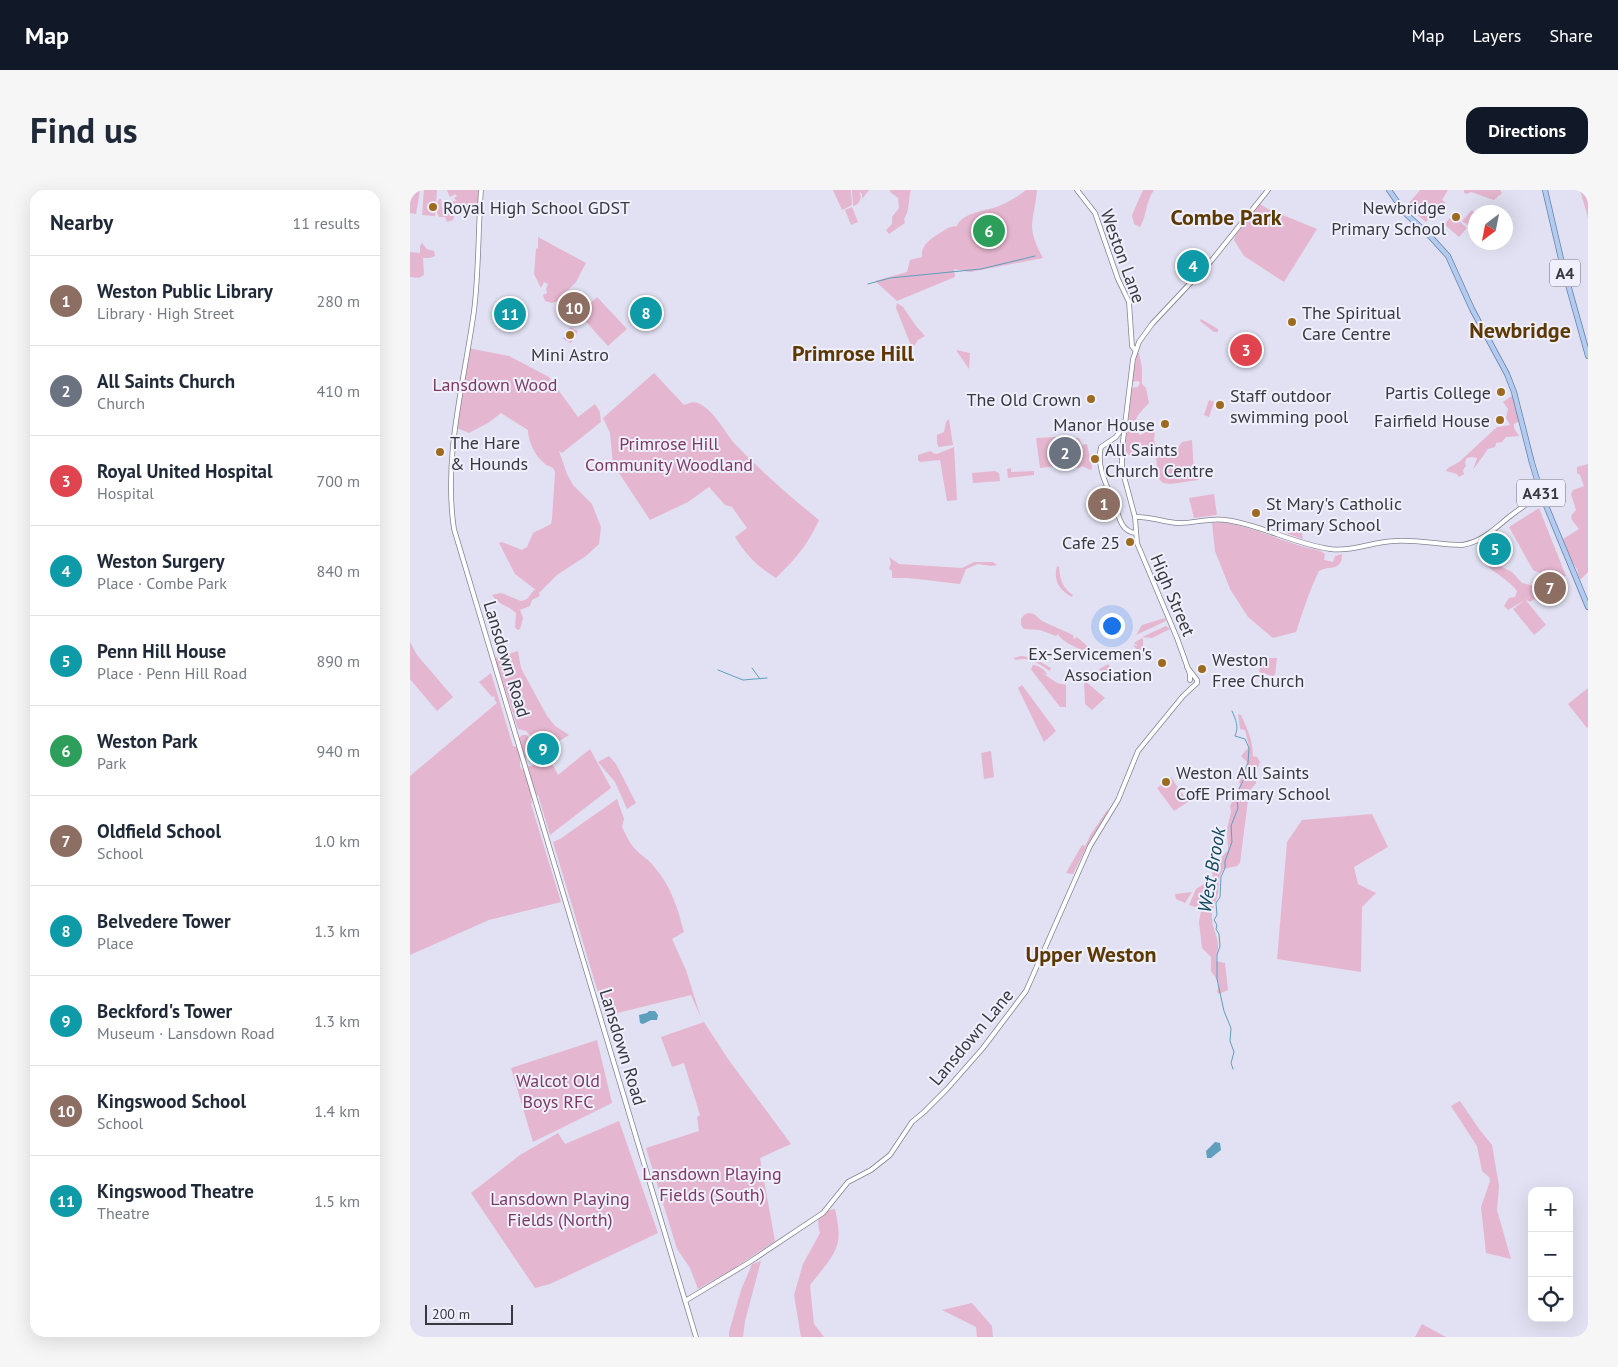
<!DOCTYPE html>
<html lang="en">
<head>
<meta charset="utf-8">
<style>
  :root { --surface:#fff; --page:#f6f6f7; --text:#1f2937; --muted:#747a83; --line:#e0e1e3; --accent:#111827 }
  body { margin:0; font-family:"PT Sans",sans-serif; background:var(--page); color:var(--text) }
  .controls { position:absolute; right:15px; bottom:15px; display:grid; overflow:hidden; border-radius:10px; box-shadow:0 5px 20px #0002 }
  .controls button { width:45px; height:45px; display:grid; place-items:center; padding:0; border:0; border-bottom:1px solid var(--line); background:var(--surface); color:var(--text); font:25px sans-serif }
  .compass { position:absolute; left:1058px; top:15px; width:45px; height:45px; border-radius:50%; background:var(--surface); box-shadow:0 5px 20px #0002; rotate:212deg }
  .scale { position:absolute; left:15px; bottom:12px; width:88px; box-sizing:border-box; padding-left:5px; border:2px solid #38383e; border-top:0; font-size:14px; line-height:18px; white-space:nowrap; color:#38383e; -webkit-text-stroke:4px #efeffd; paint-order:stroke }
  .you { position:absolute; left:701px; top:435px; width:18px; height:18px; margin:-12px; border:4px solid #fff; border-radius:50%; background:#1a73e8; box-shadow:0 0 0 8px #1a73e833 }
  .badge { display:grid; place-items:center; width:32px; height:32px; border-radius:50%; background:var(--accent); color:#fff; font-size:16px; font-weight:700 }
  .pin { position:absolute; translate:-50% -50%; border:2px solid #fff; box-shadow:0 1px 5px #0006 }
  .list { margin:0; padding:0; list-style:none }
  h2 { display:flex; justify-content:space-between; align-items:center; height:65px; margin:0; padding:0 20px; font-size:21px }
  h2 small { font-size:16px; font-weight:400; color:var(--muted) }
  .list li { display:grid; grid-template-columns:32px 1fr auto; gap:15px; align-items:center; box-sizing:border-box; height:90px; padding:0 20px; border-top:1px solid var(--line) }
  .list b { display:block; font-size:19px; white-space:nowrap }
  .list p { margin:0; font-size:16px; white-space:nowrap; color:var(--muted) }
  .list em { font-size:16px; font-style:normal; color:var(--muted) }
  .icon { flex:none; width:28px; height:28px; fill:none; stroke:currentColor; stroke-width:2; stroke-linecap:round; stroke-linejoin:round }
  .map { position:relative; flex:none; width:1178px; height:1147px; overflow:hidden; border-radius:15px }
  header { display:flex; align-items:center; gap:30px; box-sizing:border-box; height:70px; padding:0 25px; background:var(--accent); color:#fff }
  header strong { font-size:24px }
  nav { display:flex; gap:28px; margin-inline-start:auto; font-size:18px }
  .intro { display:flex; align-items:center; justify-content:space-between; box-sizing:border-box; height:120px; padding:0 30px }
  h1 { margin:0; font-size:35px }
  .button { padding:12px 22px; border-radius:15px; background:var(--accent); color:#fff; font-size:18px; font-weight:700 }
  main { display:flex; gap:30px; padding:0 30px }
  aside { flex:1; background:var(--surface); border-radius:15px; box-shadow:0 5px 20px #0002 }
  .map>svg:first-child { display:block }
  .green { fill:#e5b6cf }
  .water { fill:#5e9fbd }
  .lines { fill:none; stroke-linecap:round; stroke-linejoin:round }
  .stream { stroke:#5e9fbd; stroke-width:1 }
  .tertiary-casing { stroke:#828291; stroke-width:5.5 }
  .primary-casing { stroke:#6781aa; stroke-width:6 }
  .tertiary { stroke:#fff; stroke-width:4 }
  .primary { stroke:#b3cbef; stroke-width:4.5 }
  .poi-dot { fill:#9d6b20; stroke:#efeffd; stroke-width:2 }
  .labels { text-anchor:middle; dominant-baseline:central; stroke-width:4; stroke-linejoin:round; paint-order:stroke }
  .shield { fill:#efeffd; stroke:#6f6f77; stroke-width:1 }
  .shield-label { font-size:16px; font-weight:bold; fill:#38383e }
  .poi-label { font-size:18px; fill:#38383e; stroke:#efeffd; text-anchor:start }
  .street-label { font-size:18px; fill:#38383e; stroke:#efeffd }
  .park-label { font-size:18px; fill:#7e3963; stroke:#efeffd }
  .water-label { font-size:19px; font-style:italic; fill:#0f465b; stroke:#efeffd }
  .district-label { font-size:22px; font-weight:bold; fill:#5b3900; stroke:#efeffd }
</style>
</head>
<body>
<header>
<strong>Map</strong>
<nav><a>Map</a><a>Layers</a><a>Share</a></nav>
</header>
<div class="intro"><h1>Find us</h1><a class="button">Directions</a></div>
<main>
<aside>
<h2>Nearby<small>11 results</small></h2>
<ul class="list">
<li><span class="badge" style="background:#8d6e63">1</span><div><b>Weston Public Library</b><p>Library · High Street</p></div><em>280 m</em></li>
<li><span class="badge" style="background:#6b7280">2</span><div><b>All Saints Church</b><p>Church</p></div><em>410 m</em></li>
<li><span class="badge" style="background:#e0444e">3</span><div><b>Royal United Hospital</b><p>Hospital</p></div><em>700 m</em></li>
<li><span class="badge" style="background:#0f9aa8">4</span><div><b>Weston Surgery</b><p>Place · Combe Park</p></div><em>840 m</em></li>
<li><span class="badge" style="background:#0f9aa8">5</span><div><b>Penn Hill House</b><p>Place · Penn Hill Road</p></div><em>890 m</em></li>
<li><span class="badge" style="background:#2e9e5b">6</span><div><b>Weston Park</b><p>Park</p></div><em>940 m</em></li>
<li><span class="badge" style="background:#8d6e63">7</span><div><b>Oldfield School</b><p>School</p></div><em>1.0 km</em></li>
<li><span class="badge" style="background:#0f9aa8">8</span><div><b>Belvedere Tower</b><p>Place</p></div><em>1.3 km</em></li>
<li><span class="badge" style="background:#0f9aa8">9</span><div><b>Beckford's Tower</b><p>Museum · Lansdown Road</p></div><em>1.3 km</em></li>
<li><span class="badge" style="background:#8d6e63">10</span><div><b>Kingswood School</b><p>School</p></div><em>1.4 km</em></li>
<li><span class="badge" style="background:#0f9aa8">11</span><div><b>Kingswood Theatre</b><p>Theatre</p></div><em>1.5 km</em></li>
</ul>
</aside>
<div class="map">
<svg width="1178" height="1147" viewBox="0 0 1178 1147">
  <rect width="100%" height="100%" fill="#e2e1f3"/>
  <path class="green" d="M0,0H10L6,24L0,23Z
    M14,0H27L26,14L29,9H31L32,18L38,11H47L44,8L47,6L45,4L40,7L37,0H69L68,20L64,22L52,16C44,19 46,24 43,30L37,32L35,27H29L26,20L25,26L12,25Z
    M423,0H441L442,15L432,20Z
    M442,0H459L452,9V4L449,1C452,7 451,13 444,16L443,15Z
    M480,0H501C498,9 500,21 494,29L495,33L479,44L476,40L482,34V27L489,18L488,8L480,2Z
    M616,0H627C624,33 615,35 633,68L560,82L544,79L545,87L487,111L465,91L497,82L500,70L512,67C510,53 526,46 536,39L540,37L547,36C552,22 577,21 589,16C599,12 607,7 616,0Z
    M733,0H744C735,13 737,26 730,37L724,34L722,25Z
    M1010,0H1038L1032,10L1036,13L1030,15L1016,32L1004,22L1000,24L994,19Z
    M1054,0H1090L1092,3L1084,10L1061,2L1057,4L1054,3Z
    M1170,0H1178V29V28Z
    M850,14L858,19L907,39L874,92L834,66L824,50L825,46Z
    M442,17L448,32L441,35L435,20Z
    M1062,20L1065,23V28L1059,36L1052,31Z
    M1043,25L1057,38L1049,47L1034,34Z
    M128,47L176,73L166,92L147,111L142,113L135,111L133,105L137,103L136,99L138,94L134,92L131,98L124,84L126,58L128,59Z
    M12,53L17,59L24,61L25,66L20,68H13L14,85L9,88L0,87V62L10,63V56Z
    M187,107L217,139L198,156L169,124Z
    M487,113L493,117L506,136L515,146L508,150L504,156L500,153L486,118Z
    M791,129L808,139V142H804L790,131Z
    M160,137L168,141L161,153L153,149Z
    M58,158L99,166L139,187L168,227L185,214L190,222L191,232L152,263L149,261L157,284L163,295L182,314L191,337L189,354L176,366L147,385L129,403L130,406L122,410L120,416L110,420L113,428L110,439L108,440L105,438L106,423C97,414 89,416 82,405L91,403L111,411L117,409L124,400H126L105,384L89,353L92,352L112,360L117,357L123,343L141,334L142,329L145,283L144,279C141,276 136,276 134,273C125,266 118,251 118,240L91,223L78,233L59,243L47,238Z
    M546,160L560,163L559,179Z
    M727,163H729L732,178V194L736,198L739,213C730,223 719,230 730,245L736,242H744L745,245L744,248L745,254L756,259H767L772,252L782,250L784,283L789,288L788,290L761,294L753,293L748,288L746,267L740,265L741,257L732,256L724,265H714L722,198L728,197L730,192L727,191L722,192Z
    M244,183L274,215C279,213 283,211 288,213C304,220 313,240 324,253C350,280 379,306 409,330C397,356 386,368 366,388C347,376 337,366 325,347L337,338L322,317L315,315L299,297L278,312L240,330L203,274L200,243L193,228Z
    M1103,205L1110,231L1104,234V238L1109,246L1096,247L1092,252L1086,253L1085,257L1078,259L1063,280L1067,268L1062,267L1057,268L1055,272L1056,276L1053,280L1054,284L1049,287L1047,284L1036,281L1038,278L1049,272L1087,237L1100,235L1096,228L1098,219L1093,212Z
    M799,210L804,212L799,227L794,225Z
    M539,229L543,255L529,257V258L527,253V245L534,242L536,232Z
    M646,247V248H669L672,255L677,254L682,277L681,280L672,276L669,278L648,276L630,278L626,248Z
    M544,257L547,310L537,311L530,270L510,272L508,270V265L520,261L525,264H527Z
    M1178,274V382L1171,389L1169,388L1167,379L1161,371L1153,349L1169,339L1162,330L1161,326L1166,320L1161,304L1163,300L1174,296L1170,285L1167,283V277Z
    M601,278V282L624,281V285L598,288L597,279Z
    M585,281L589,283L590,291L563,293L562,283Z
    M804,304L807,325L784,328L779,308Z
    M1129,318L1156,386L1147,388L1148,391L1130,400L1128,407L1120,412L1115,409L1136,435L1124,445L1103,419L1115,410L1098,420L1094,416L1099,408L1105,407L1107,401C1099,389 1070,375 1068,365L1071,361L1075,368L1102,382L1112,393L1129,397L1136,392L1132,384L1123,380L1099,337Z
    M811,332C845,337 877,354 911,361L915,364L914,370L923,372L925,366L932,364C932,382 919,375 909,381C899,401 893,422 886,442L863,448L838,427L820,399L805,361L802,333Z
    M891,337L893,349L878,344L876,342L877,339Z
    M479,367L489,374L552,378L564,372H583L587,375L581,376L568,374L556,379L550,394L498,388H482V381L479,379L481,373Z
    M647,376L649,377C650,389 652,398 663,405L662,407C649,400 643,390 647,376Z
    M618,423L624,424L632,431L663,445L664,449L667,447L685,463C675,463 651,452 648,444L646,446L630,440L614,439L611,435V429L614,425Z
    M755,428L756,431L726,445L732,435Z
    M756,436L760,439L742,448L732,447Z
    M732,448L733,449V467L723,455L728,456L724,453Z
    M0,452L7,465L43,507L27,521L0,489Z
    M108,461L111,478L137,526L145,536L159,545L138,558L130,549L126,551L116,541L108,539L85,468Z
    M612,466L624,468L641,478L640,481C629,474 620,466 606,470L603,468Z
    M853,468H867L865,485L863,486L849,482Z
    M698,474L708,488L711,494L697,487L689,479Z
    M623,475C628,475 637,481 637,485L631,482L647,493L656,495V517H650L623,482L621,479Z
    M81,483L103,556L107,557L110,555L109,548L112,545H117L126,559L118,567L110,571V576L112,580L117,576H122L132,564L144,577L148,585L180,559L201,598L140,645L128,605L121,608L122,613L121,614L151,712L79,730L0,765V586L87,513L84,509L85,508L84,506L82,507L69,492Z
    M674,490L695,508L682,520L675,514Z
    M612,495L646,541L634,552L608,498Z
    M1178,498V537L1177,538L1158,514Z
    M828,524L831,525C837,538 843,551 843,566L847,567L850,572L846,583V593L839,602L830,673L827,676L812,679L813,680C808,688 809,694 808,703C807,711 802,717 802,725C801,737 808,745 808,756C808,761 806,766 806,771L815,773L818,800L809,804L807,802L809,793L801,781V767L792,758L789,732L791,721L788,718L779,715L786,699L803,688L802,680L809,677L812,667L818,660L817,639L821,622L820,616L824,608L825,602L828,600L830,595L829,590L835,584L837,572L831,566L839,557L835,540L830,539Z
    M581,561L584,587L574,589L571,563Z
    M199,566L206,574L226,613L217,619L205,592L188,572Z
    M761,587L778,612L764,621L747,598Z
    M207,609L214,629L212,637C216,645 220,654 226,660C231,665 236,668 241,673C260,694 267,715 274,742L262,749L276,780L291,828L281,805L195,826L143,652L150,649Z
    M698,619L697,624L679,652L663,684L656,683L672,655L675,656L681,644Z
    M962,624L978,657L944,677L948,694L966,703L952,717L951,782L867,769L877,652L892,630Z
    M782,702L775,713L766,709L765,704Z
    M294,832L318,869L381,954L350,968L365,1051L323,1079L288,1099L280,1078L267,1059L236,958L289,941L287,927L290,925L274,873L262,877L251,847Z
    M187,850L202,913L123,952L101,878Z
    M1050,911L1069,939L1082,955L1089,996L1087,1020L1101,1069L1076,1063L1071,1017L1080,991L1079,987L1072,981L1067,956L1041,916Z
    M209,931L248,1043L153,1088L140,1094L125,1098L61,1003L110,965L148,943L155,954Z
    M425,1019C427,1029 430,1041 428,1051C426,1066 409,1083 400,1095L404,1134L414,1147H391L384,1105L393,1074L410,1043C406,1029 408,1021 425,1019Z
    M351,1071L335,1131L333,1147H319V1142L331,1100L342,1074Z
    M562,1113L582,1136L583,1147H567L566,1137L532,1120Z
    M1012,1134L1036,1147H1005Z"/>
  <path class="water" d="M239,821H245L248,825L247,830H241L233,834L230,833L229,825L237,823Z
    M805,952L810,953L811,960L801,968H797L796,961Z"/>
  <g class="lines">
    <path class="stream" d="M458,94L480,88L571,79L625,66
      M342,478L350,489
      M308,480L333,490L357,488
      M822,521C826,530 829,537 825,546L835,549L839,558L838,573L836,577V585L828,601L826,603L828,618L821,636L822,652L815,671V678L811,687L810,707L806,713L807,725L804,730L807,735L806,739L809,744L810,756L807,765V789L814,821L821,838L820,851L824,862L821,873L823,879"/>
    <defs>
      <path id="tertiary" d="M71,0C68,40 69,81 64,121C54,194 33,266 44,339L286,1147
        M667,0L685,23L708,89L719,112L722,156L725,160
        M713,237L706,247L691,257C686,276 697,296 704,313C709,325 710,341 725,343
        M725,327C739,326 753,332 767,333C784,334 800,327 816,330C852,335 884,354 920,359C942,362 962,352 984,351C1007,349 1029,355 1052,355C1072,352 1084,339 1099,327C1108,320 1118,313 1128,307L1132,306
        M780,490V484L767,448L727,353L725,327L712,279V259L723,169L729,152L742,134L802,70L858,0
        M275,1111L338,1073L413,1023L438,992L461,980L480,965L502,932L514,922L537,899L573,858L616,801L680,656L708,610L728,561L773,506L787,493V490L777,477"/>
      <path id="primary" d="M979,0L995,23L1019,45L1038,66L1062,119L1097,184L1104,202L1122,273L1132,306L1178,417
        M1135,0L1152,73L1178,166"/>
    </defs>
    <use href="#tertiary" class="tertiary-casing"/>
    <use href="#primary" class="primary-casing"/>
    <use href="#tertiary" class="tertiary"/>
    <use href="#primary" class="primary"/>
  </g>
  <g class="poi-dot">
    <circle cx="23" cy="17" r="5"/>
    <circle cx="1046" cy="27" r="5"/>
    <circle cx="882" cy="132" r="5"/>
    <circle cx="160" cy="145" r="5"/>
    <circle cx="1091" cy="202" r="5"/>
    <circle cx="681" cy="209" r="5"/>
    <circle cx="810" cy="215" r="5"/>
    <circle cx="1090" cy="230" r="5"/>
    <circle cx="755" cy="234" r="5"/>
    <circle cx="30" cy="262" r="5"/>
    <circle cx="685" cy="269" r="5"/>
    <circle cx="846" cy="323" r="5"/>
    <circle cx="720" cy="352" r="5"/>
    <circle cx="752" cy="473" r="5"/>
    <circle cx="792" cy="479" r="5"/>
    <circle cx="756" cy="592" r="5"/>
  </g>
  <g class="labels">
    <g class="shield">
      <rect x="1140" y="69.5" width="30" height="27" rx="4"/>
      <rect x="1107" y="289.5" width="48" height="27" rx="4"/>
    </g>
    <g class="shield-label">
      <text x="1155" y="83">A4</text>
      <text x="1131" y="303">A431</text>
    </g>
    <g class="poi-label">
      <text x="33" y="17">Royal High School GDST</text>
      <text x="1036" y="17" text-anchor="end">Newbridge<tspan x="1036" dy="21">Primary School</tspan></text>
      <text x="892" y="122">The Spiritual<tspan x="892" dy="21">Care Centre</tspan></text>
      <text x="160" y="164" text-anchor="middle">Mini Astro</text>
      <text x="1081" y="202" text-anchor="end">Partis College</text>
      <text x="820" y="205">Staff outdoor<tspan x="820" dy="21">swimming pool</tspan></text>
      <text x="671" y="209" text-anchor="end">The Old Crown</text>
      <text x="1080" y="230" text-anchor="end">Fairfield House</text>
      <text x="745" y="234" text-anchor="end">Manor House</text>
      <text x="40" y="252">The Hare<tspan x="40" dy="21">&amp; Hounds</tspan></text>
      <text x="695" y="259">All Saints<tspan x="695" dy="21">Church Centre</tspan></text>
      <text x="856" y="313">St Mary's Catholic<tspan x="856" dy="21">Primary School</tspan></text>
      <text x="710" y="352" text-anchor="end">Cafe 25</text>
      <text x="742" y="463" text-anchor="end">Ex-Servicemen's<tspan x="742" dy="21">Association</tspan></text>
      <text x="802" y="469">Weston<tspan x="802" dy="21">Free Church</tspan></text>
      <text x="766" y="582">Weston All Saints<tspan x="766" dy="21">CofE Primary School</tspan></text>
    </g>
    <g class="street-label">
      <text transform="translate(713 66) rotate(70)">Weston Lane</text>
      <text transform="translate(763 405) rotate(67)">High Street</text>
      <text transform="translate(97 469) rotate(73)">Lansdown Road</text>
      <text transform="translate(561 847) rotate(-50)">Lansdown Lane</text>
      <text transform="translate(213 857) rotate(73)">Lansdown Road</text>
    </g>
    <g class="park-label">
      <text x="85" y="194">Lansdown Wood</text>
      <text x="259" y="253">Primrose Hill<tspan x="259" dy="21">Community Woodland</tspan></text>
      <text x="148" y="890">Walcot Old<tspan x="148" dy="21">Boys RFC</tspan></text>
      <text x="302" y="983">Lansdown Playing<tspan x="302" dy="21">Fields (South)</tspan></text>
      <text x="150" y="1008">Lansdown Playing<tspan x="150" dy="21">Fields (North)</tspan></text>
    </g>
    <g class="water-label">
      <text transform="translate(801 680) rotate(-80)">West Brook</text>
    </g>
    <g class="district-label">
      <text x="816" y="27">Combe Park</text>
      <text x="1110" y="140">Newbridge</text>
      <text x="443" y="163">Primrose Hill</text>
      <text x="681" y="764">Upper Weston</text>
    </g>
  </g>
</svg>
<div class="controls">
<button>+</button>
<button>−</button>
<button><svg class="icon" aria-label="locate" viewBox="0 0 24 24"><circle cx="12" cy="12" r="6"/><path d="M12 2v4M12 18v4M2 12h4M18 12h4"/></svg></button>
</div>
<svg class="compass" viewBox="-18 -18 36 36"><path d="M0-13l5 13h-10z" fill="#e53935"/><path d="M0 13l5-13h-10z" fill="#747a83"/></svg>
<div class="scale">200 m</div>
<div class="you"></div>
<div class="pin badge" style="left:694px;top:314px;background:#8d6e63">1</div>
<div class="pin badge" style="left:655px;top:263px;background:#6b7280">2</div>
<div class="pin badge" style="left:836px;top:160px;background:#e0444e">3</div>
<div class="pin badge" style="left:783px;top:76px;background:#0f9aa8">4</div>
<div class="pin badge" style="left:1085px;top:359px;background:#0f9aa8">5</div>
<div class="pin badge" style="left:579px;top:41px;background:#2e9e5b">6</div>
<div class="pin badge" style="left:1140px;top:398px;background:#8d6e63">7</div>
<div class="pin badge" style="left:236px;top:123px;background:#0f9aa8">8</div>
<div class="pin badge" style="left:133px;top:559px;background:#0f9aa8">9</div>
<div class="pin badge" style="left:164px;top:118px;background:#8d6e63">10</div>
<div class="pin badge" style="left:100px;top:124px;background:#0f9aa8">11</div>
</div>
</main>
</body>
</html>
